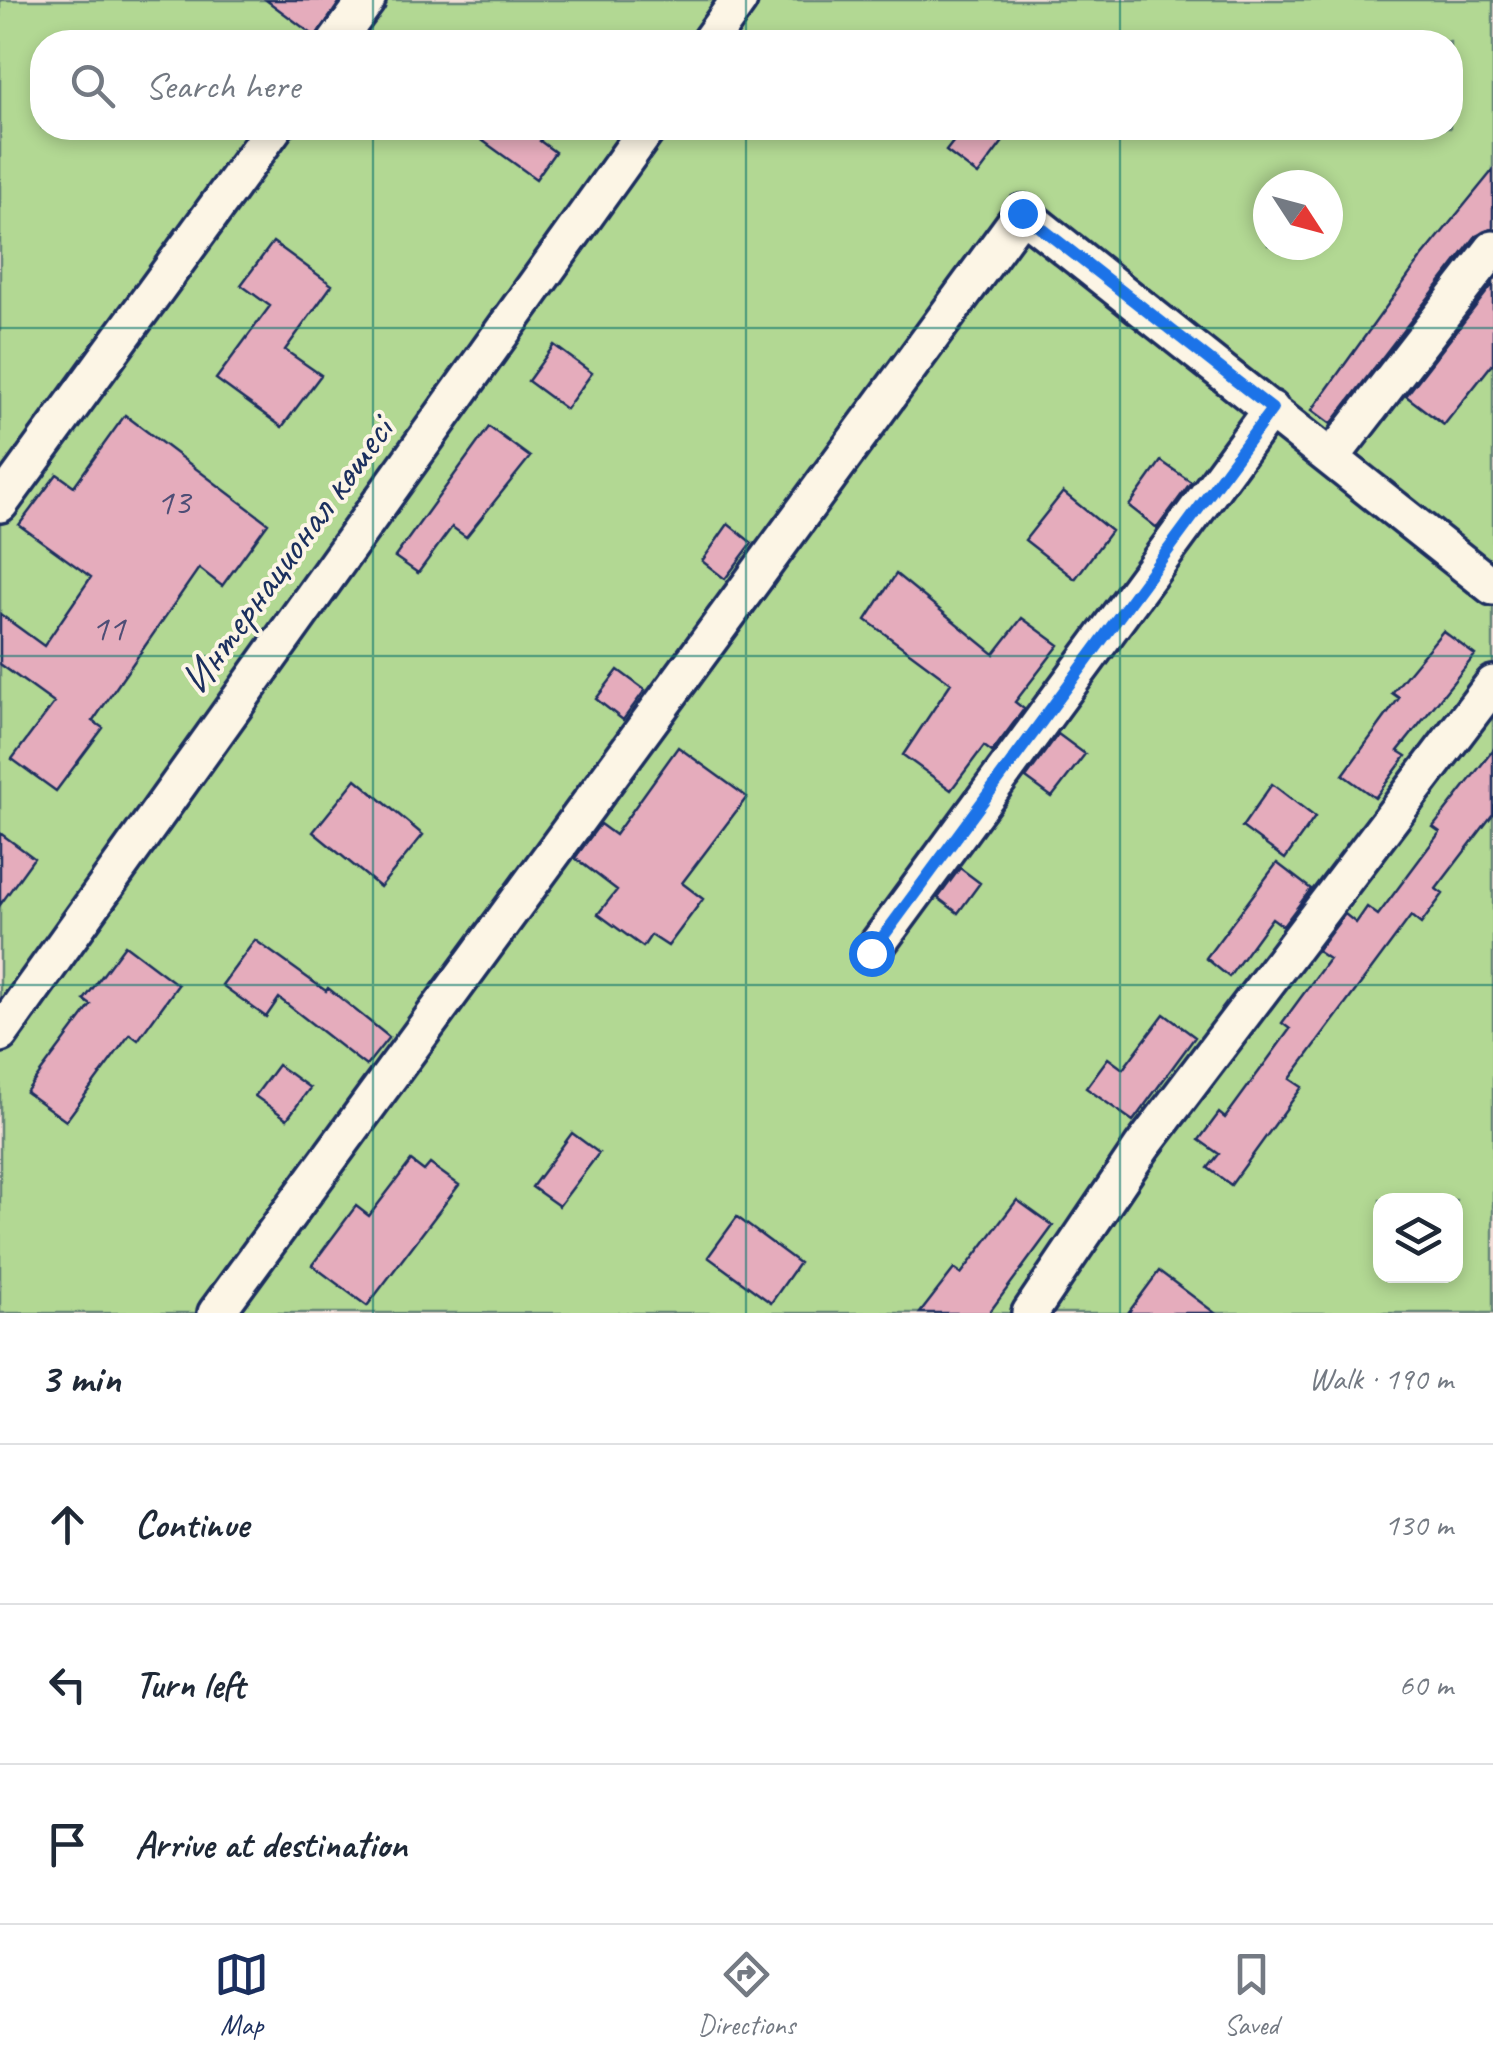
<!DOCTYPE html>
<html lang="en">
<head>
<meta charset="utf-8">
<style>
  :root { --surface:#fff; --page:#f2f2f3; --text:#1f2937; --muted:#747a83; --line:#e0e1e3; --accent:#1b2f5e }
  body { margin:0; font-family:Caveat,sans-serif; background:var(--page); color:var(--text) }
  .controls { position:absolute; right:30px; bottom:30px; display:grid; overflow:hidden; border-radius:20px; box-shadow:0 5px 15px #0003 }
  .controls button { width:90px; height:90px; display:grid; place-items:center; padding:0; border:0; border-bottom:2px solid var(--line); background:var(--surface); color:var(--text); font:50px sans-serif }
  .compass { position:absolute; left:1253px; top:170px; width:90px; height:90px; border-radius:50%; background:var(--surface); box-shadow:0 5px 15px #0003; rotate:126deg }
  .stop { position:absolute; width:30px; height:30px; margin:-22px; border:8px solid #1a73e8; border-radius:50%; background:#fff }
  .stop.end { background:#1a73e8; border-color:#fff; box-shadow:0 2px 10px #0008 }
  .list { margin:0; padding:0; list-style:none }
  h2 { display:flex; justify-content:space-between; align-items:center; height:130px; margin:0; padding:0 40px; font-size:42px }
  h2 small { font-size:32px; font-weight:400; color:var(--muted) }
  .list li { display:grid; grid-template-columns:65px 1fr auto; gap:30px; align-items:center; box-sizing:border-box; height:160px; padding:0 40px; border-top:2px solid var(--line) }
  .list b { display:block; font-size:38px; white-space:nowrap }
  .list em { font-size:32px; font-style:normal; color:var(--muted) }
  .icon { flex:none; width:55px; height:55px; fill:none; stroke:currentColor; stroke-width:2; stroke-linecap:round; stroke-linejoin:round }
  .map { position:relative; flex:none; width:1493px; height:1313px; overflow:hidden }
  .search { position:absolute; background:var(--surface); box-shadow:0 5px 15px #0003; left:30px; right:30px; top:30px; height:110px; display:flex; align-items:center; gap:25px; box-sizing:border-box; padding:0 35px; border-radius:40px; color:var(--muted); font-size:38px }
  .sheet { height:610px; background:var(--surface) }
  nav { display:flex; justify-content:space-around; align-items:center; box-sizing:border-box; height:140px; border-top:2px solid var(--line); background:var(--surface); font-size:28px; color:var(--muted) }
  nav a { display:grid; justify-items:center; gap:5px }
  nav .on { color:var(--accent) }
  .map>svg:first-child { display:block }
  .green { fill:#b2d893; stroke:#668478; stroke-width:2.5; fill-rule:evenodd }
  .building { fill:#e5acbc; stroke:#1b2f5e; stroke-width:2.5 }
  .lines { fill:none; stroke-linecap:round; stroke-linejoin:round }
  .minor-casing { stroke:#1b2f5e; stroke-width:42 }
  .minor { stroke:#fcf5e5; stroke-width:35 }
  .route { stroke:#1a73e8; stroke-width:12 }
  .grid { fill:none; stroke:#0f766e; stroke-width:2.5; stroke-opacity:0.55 }
  .labels { text-anchor:middle; dominant-baseline:central; stroke-width:8; stroke-linejoin:round; paint-order:stroke }
  .number-label { font-size:38px; fill:#4e4e76 }
  .street-label { font-size:42px; fill:#1b2f5e; stroke:#fcf5e5 }
</style>
</head>
<body>
<div class="map">
<svg width="1493" height="1313" viewBox="0 0 1493 1313">
  <rect width="100%" height="100%" fill="#f5dfd9"/>
  <filter id="ink" filterUnits="userSpaceOnUse"><feTurbulence type="fractalNoise" baseFrequency=".01" numOctaves="2"/><feDisplacementMap in="SourceGraphic" scale="20" xChannelSelector="R" yChannelSelector="G"/><feConvolveMatrix kernelMatrix="1 2 1 2 8 2 1 2 1" color-interpolation-filters="sRGB"/></filter>
  <g filter="url(#ink)">
    <path class="green" d="M0,0H1493V1313H0ZM42,42H1450V128H42ZM1268,185H1328V245H1268ZM1380,1200H1456V1276H1380Z"/>
    <path class="building" d="M266,0H341L316,37Z
      M465,128H549L540,141L555,152L536,179Z
      M964,128H1013L978,175L946,151Z
      M1493,170V228L1476,236L1331,424L1312,410L1422,257Z
      M273,242L332,285L285,350L321,375L282,427L216,379L270,306L241,285Z
      M1493,284V363L1444,425L1406,396Z
      M554,345L592,373L566,409L528,381Z
      M125,415L268,523L222,586L199,568L93,721L103,728L56,791L12,759L54,703L0,664V614L44,646L91,577L19,525L57,474L74,486Z
      M489,427L530,457L466,537L452,527L418,573L395,557Z
      M1161,461L1191,482L1157,528L1129,506Z
      M1063,492L1111,531L1075,579L1025,540Z
      M728,524L752,543L725,579L702,561Z
      M896,574L994,654L1022,618L1059,645L1015,702L1024,709L992,752L984,746L951,790L903,755L951,683L866,620Z
      M1443,631L1475,655L1398,751L1406,756L1375,798L1343,775L1399,698L1392,693Z
      M618,670L645,690L623,720L596,699Z
      M1058,734L1085,754L1052,797L1026,778Z
      M678,747L747,797L682,883L703,899L668,946L651,935L643,947L598,914L617,890L575,858L600,824L615,835Z
      M1493,750V814L1436,889L1443,894L1421,924L1411,916L1290,1079L1302,1087L1231,1185L1208,1168L1219,1154L1199,1140L1219,1113L1225,1118L1290,1029L1282,1023L1329,959L1317,951L1345,914L1356,923L1367,907L1378,915L1440,832L1433,827Z
      M356,779L423,835L380,887L313,832Z
      M1272,784L1315,817L1285,859L1242,827Z
      M0,833L34,858L0,905Z
      M1277,863L1311,889L1283,926L1272,918L1229,977L1206,958Z
      M960,868L980,883L958,913L938,898Z
      M255,940L326,991L328,988L389,1037L366,1066L279,998L266,1017L222,985Z
      M125,945L178,985L138,1040L130,1034L66,1121L26,1092L91,1005L84,1000Z
      M1164,1014L1195,1037L1133,1121L1086,1088L1108,1058L1123,1069Z
      M278,1065L310,1088L287,1119L255,1096Z
      M572,1133L599,1153L559,1206L532,1187Z
      M411,1161L424,1171L430,1164L459,1185L367,1306L312,1265L356,1206L369,1216Z
      M1017,1200L1053,1226L989,1313H920L954,1269L961,1274Z
      M737,1217L799,1263L771,1303L708,1257Z
      M1159,1271L1215,1313H1128Z"/>
    <g class="lines">
      <defs>
        <path id="minor" d="M336,42L367,0
          M709,42L739,0
          M1331,458L1493,249
          M0,504L274,128
          M871,953L1271,409
          M0,1034L648,128
          M216,1313L1022,213L1493,587
          M1030,1313L1142,1147L1493,684"/>
      </defs>
      <use href="#minor" class="minor-casing"/>
      <use href="#minor" class="minor"/>
    </g>
  </g>
  <g class="lines" filter="url(#ink)">
    <path class="route" d="M871,953L1272,409L1022,213"/>
  </g>
  <path class="grid" d="M373,0V42M746,0V42M1120,0V42M373,128V1313M746,128V1313M1120,128V1313M0,328H1493M0,656H1493M0,985H1493"/>
  <g class="labels">
    <g class="number-label">
      <text x="173" y="501">13</text>
      <text x="108" y="627">11</text>
    </g>
    <g class="street-label">
      <text transform="translate(287 555) rotate(-54)">Интернационал көшесі</text>
    </g>
  </g>
</svg>
<div class="controls">
<button><svg class="icon" aria-label="layers" viewBox="0 0 24 24"><path d="M12 4l9 5-9 5-9-5zM3 14l9 5 9-5"/></svg></button>
</div>
<svg class="compass" viewBox="-18 -18 36 36"><path d="M0-13l5 13h-10z" fill="#e53935"/><path d="M0 13l5-13h-10z" fill="#747a83"/></svg>
<div class="stop" style="left:871px;top:953px"></div>
<div class="stop end" style="left:1022px;top:213px"></div>
<div class="search"><svg class="icon" aria-label="search" viewBox="0 0 24 24"><circle cx="10" cy="10" r="6"/><path d="M15 15l6 6"/></svg>Search here</div>
</div>
<section class="sheet">
<h2>3 min<small>Walk · 190 m</small></h2>
<ul class="list">
<li><svg class="icon" aria-label="ahead" viewBox="0 0 24 24"><path d="M12 20V5M6 11l6-6 6 6"/></svg><div><b>Continue</b></div><em>130 m</em></li>
<li><svg class="icon" aria-label="left" viewBox="0 0 24 24"><path d="M17 20v-9H6M10 6l-5 5 5 5"/></svg><div><b>Turn left</b></div><em>60 m</em></li>
<li><svg class="icon" aria-label="arrive" viewBox="0 0 24 24"><path d="M6 21V4h12l-3 4 3 4H6"/></svg><div><b>Arrive at destination</b></div></li>
</ul>
</section>
<nav>
<a class="on"><svg class="icon" aria-label="map" viewBox="0 0 24 24"><path d="M3 6l6-2 6 2 6-2v14l-6 2-6-2-6 2zM9 4v14M15 6v14"/></svg>Map</a>
<a><svg class="icon" aria-label="directions" viewBox="0 0 24 24"><path d="M12 3l9 9-9 9-9-9zM9 14v-3h6M13 9l2 2-2 2"/></svg>Directions</a>
<a><svg class="icon" aria-label="saved" viewBox="0 0 24 24"><path d="M7 4h10v16l-5-4-5 4z"/></svg>Saved</a>
</nav>
</body>
</html>
